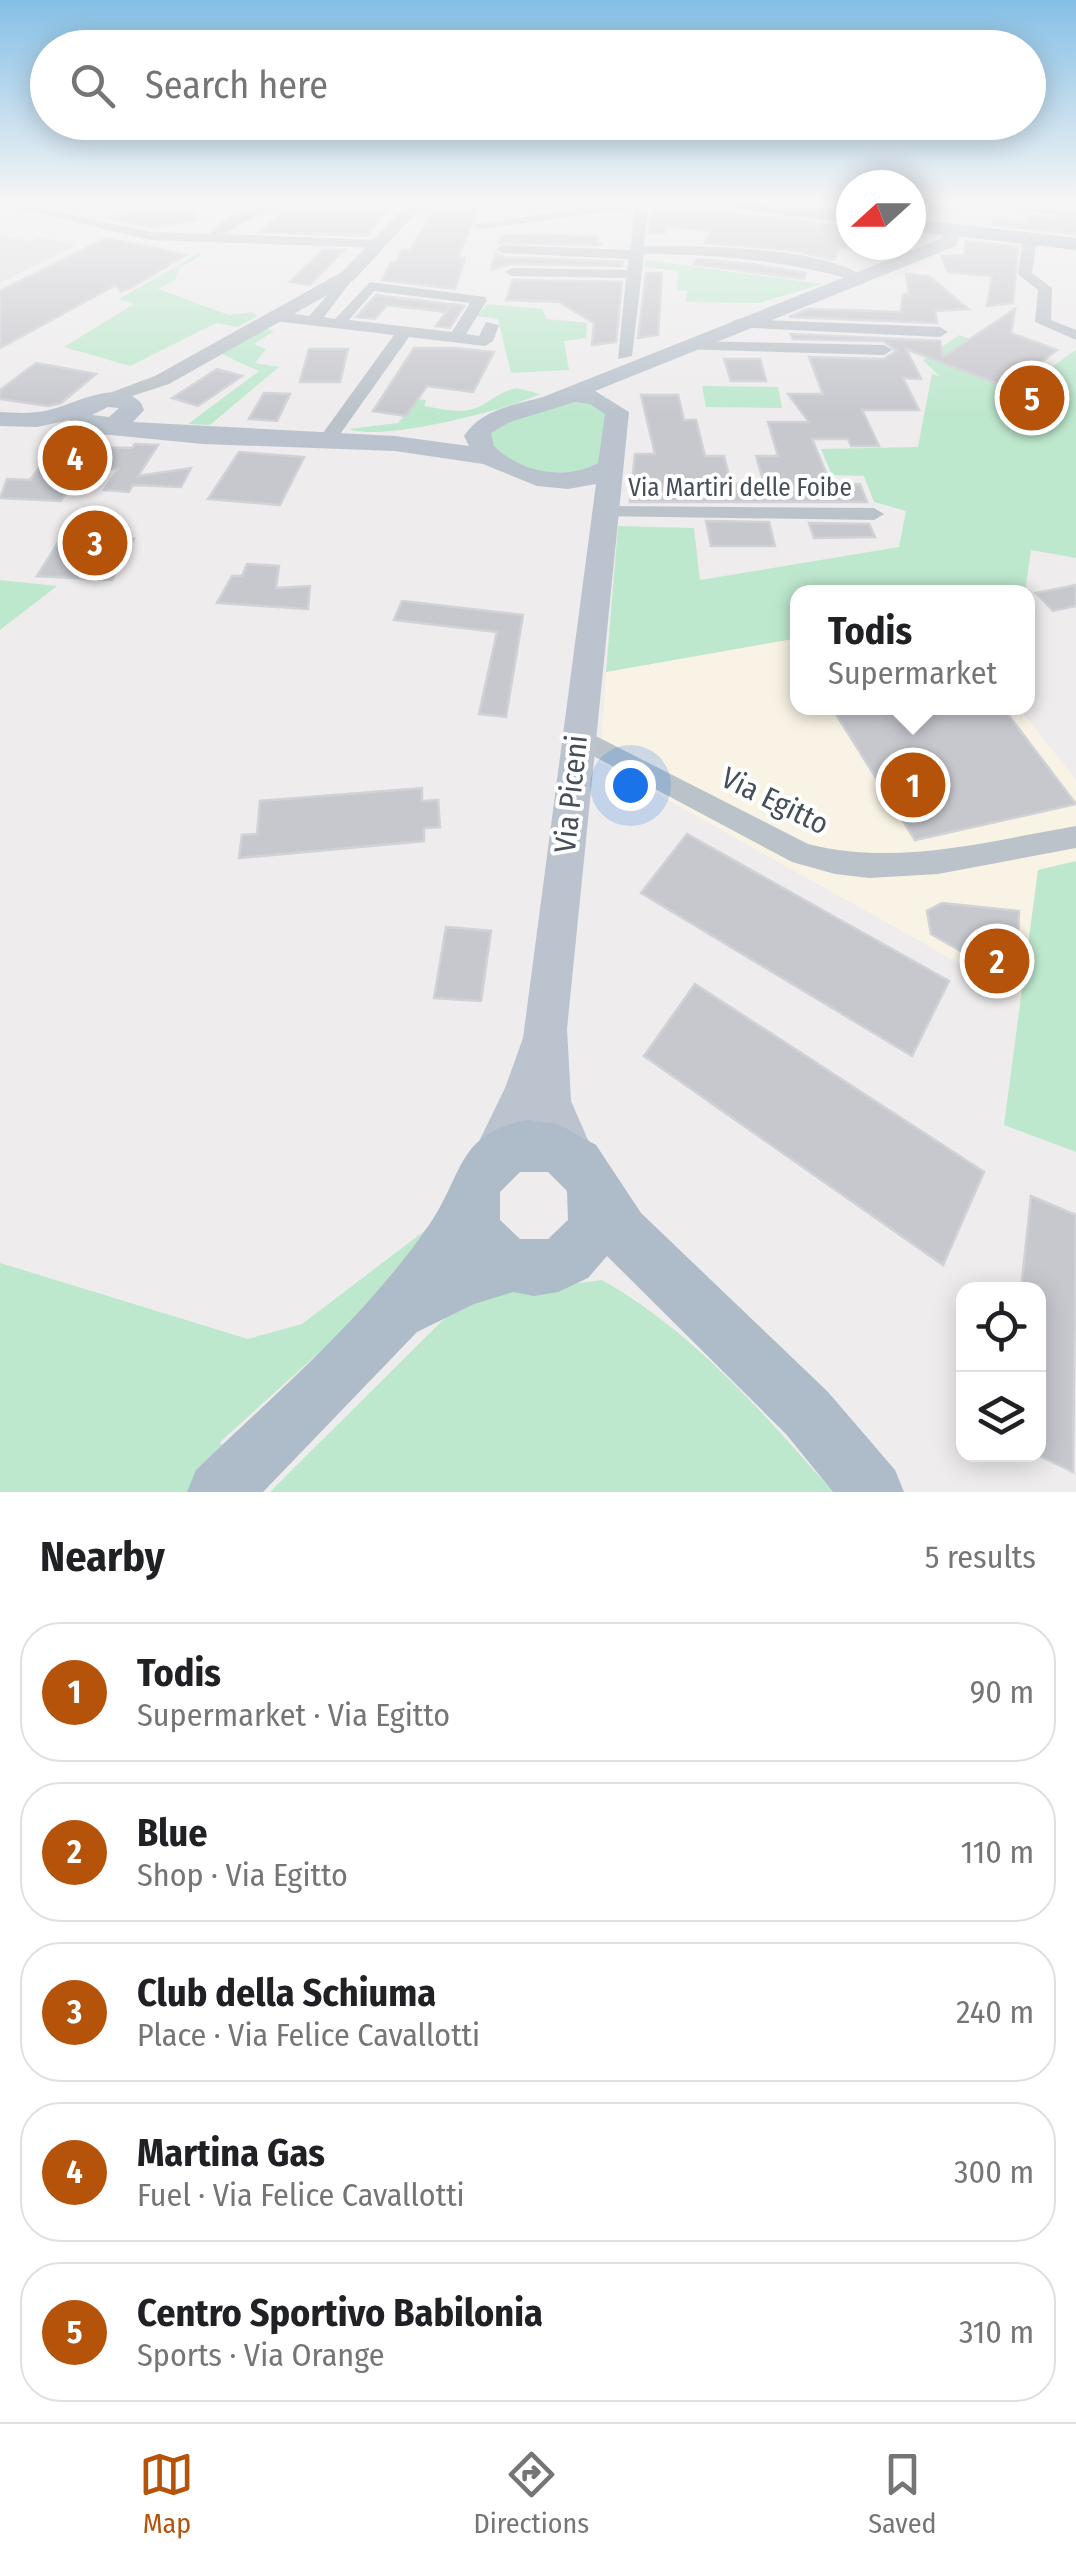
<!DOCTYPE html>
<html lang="en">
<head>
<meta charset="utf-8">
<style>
  :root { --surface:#fff; --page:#f6f6f6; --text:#202124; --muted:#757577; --line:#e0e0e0; --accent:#b45309 }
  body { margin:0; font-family:"Fira Sans Condensed",sans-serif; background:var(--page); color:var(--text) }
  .controls { position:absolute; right:30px; bottom:30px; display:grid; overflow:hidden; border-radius:20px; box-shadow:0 5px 25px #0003 }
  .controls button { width:90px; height:90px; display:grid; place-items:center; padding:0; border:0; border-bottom:2px solid var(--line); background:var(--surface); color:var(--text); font:50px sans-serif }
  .compass { position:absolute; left:836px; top:170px; width:90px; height:90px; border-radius:50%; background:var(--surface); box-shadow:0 5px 25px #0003; rotate:249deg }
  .you { position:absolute; left:630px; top:785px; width:35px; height:35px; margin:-25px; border:8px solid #fff; border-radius:50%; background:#1a73e8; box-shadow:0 0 0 15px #1a73e833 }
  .badge { display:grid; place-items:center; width:65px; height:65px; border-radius:50%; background:var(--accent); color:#fff; font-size:32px; font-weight:700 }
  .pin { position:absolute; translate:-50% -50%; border:5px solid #fff; box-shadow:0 2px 10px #0006 }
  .popup { position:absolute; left:790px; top:585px; width:245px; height:130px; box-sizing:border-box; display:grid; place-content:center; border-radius:20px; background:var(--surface); filter:drop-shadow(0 2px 8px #0005); font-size:32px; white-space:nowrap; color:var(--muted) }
  .popup b { font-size:38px; color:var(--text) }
  .popup::after { content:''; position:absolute; left:50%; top:100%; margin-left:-20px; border:20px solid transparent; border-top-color:var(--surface) }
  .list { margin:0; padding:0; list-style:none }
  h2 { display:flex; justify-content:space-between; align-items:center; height:130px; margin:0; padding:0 40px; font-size:42px }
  h2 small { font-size:32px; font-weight:400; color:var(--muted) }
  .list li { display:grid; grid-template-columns:65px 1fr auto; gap:30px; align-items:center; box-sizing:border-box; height:140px; margin:0 20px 20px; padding:0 20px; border:2px solid var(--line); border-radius:40px }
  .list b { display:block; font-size:38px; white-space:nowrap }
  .list p { margin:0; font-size:32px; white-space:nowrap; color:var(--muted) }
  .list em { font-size:32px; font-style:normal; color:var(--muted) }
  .icon { flex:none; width:55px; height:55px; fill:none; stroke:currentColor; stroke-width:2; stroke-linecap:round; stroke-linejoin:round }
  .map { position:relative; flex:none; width:1076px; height:1492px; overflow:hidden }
  .search { position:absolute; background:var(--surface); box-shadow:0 5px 25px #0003; left:30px; right:30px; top:30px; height:110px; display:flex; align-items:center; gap:25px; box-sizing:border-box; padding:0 35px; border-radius:55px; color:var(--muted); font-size:38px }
  .sheet { height:930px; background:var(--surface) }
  nav { display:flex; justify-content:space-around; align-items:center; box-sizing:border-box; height:140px; border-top:2px solid var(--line); background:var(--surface); font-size:28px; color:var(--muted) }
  nav a { display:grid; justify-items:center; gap:5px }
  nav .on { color:var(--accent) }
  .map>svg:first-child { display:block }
  .commercial { fill:#f9f3e5 }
  .education { fill:#dfdddd }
  .green { fill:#bee8ce }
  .building { fill:#c7c8ce; stroke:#d0d2d7; stroke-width:2.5 }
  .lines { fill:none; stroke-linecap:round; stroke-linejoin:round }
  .minor { fill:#bbc3ca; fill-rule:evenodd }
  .tertiary { fill:#bbc3ca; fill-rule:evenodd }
  .secondary { fill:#bbc4ce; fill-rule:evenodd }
  .primary { fill:#aebbc8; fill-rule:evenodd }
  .labels { text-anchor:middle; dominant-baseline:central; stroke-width:8; stroke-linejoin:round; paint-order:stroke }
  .far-street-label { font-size:25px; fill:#464f57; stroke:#fff }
  .street-label { font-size:30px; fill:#464f57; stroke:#fff }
</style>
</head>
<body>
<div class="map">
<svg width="1076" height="1492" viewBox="0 0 1076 1492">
  <rect width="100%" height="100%" fill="#eeecec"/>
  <path class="commercial" d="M798,638V708H1019L1076,780V861L1038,870L1021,998L600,762L606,672Z"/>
  <path class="education" d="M0,235L31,241L40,237L76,245L0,283Z"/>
  <path class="green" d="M198,254L202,255L179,268L175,280L158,289L229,315L252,312L257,316L238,327L216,323L130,366L64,347L134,304L119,299Z
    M646,260L822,284L759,303L686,302L687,291L677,290L678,271L644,267Z
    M487,304L542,309L547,319L587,323L586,338L564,341L569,370L511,373L498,319L477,316Z
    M264,327L274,331L254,344L266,349L255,363L279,367L210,425L188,424L259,371L217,352Z
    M959,335L1050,368L1076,350V558L1031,550L1025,592H798V638L606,672L618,526L694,528L700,580L899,547L906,511L874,502L864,476L832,475L821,449L918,447L932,374L939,376L923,360Z
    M702,386L778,387L782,408L706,407Z
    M517,388L540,394C507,410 380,442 349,429L398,423L417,399L426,400L424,406C439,408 458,414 473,409C489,404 498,391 517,388Z
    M579,401L592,403L606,414L600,463C567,481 523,474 492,450L489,432L505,421Z
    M0,580L57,586L0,630Z
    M1076,861V1152L1004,1125L1038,870Z
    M466,1187L376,1301L220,1442L248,1492H0V1263L248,1339L302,1324L423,1232Z
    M602,1280C694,1332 764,1414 833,1492H270L453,1310L478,1296Z"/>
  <path class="building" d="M163,204H186L198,220L154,228L106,218Z
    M292,204L336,208L392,204L367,236L259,232Z
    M438,204H481L458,258H465L455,289L382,280L391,262H397L402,250H410Z
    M661,204H701L740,214L851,227V249L839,247L835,260L790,250L705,243L711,231L666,226L665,233H649L652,212Z
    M1047,204L1076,208V234L994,225V219L1027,222L1030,215L1051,219L1062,212Z
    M544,235L598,237L597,243L602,245L499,243L501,236Z
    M107,238L186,255L130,288L120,291L116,285L0,348V291Z
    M966,241L1018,247L1013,303L987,306L992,276L948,272L941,256L964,255Z
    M323,250H344L310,285L290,282Z
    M496,253L503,257L623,262L622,266L512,264L491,270Z
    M697,259L751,264L806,273L804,279L694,264Z
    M646,273H662L658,335L638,338Z
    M906,274L929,276L968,309L935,311L937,323L789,317L808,309L901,312L903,294H909Z
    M513,280L622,282L616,342L592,345L594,323L559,302L506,300Z
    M376,295L449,304L447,311L452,304L464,306L450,328L436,326L446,312L387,305L375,319L356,317Z
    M1015,309L1011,333L1057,350L1009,388L906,349L921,379L903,378L919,410H862L879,446H851L848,439H812L831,485L860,484L867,502H630L635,454H655L641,395H678L684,420H696L705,456H724L731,484L764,483L756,456H778L768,422H809L788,394H823L809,357L884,359L896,351L884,341L793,339L791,334L940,341L943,357Z
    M414,348H455L494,352L473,392L427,386L406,416L373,411Z
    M309,349H348L340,382H300Z
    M724,359H760L766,381H731Z
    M36,363L96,374L61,403L48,406L0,399V390Z
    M217,369L242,376L198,406L172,398Z
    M264,393L290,394L277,421L249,419Z
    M135,444L158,445L138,476L191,468L181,487L133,485L129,492L104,490L118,469L82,468L61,501L0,498L7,479L30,480L55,446L132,448Z
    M239,452L304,457L280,505L208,499Z
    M706,521L769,522L775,546H711Z
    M809,523L869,524L875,537L814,538Z
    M62,536L134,539L112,580L37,576Z
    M247,564L279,566L276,588L310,586L308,609L217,603L232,576H242Z
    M1076,585V606L1053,611L1036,593Z
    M402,601L523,615L506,717L479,714L497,632L394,620Z
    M832,708H1003L1076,804L915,840Z
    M422,788V801L438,800L440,827L424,828V841L239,858L242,835L257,834L260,801Z
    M687,834L949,981L912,1056L641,893Z
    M942,903L1019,911L1016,983L931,934L927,911Z
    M446,927L491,931L481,1001L434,998Z
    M695,984L984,1172L943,1265L644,1056Z
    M1031,1196L1076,1215L1073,1472L1038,1455V1290H1021Z"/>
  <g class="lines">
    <path class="minor" d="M0,204H22L150,232L209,234C225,215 254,204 278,204L223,234L380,240L387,244L380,248L150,240Z
      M606,204H648L644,246C698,246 821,246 864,277L857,281C786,261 718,254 644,254L632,356L618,359L626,278L512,276L505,272L512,268L627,270L629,259L503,253L496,249L503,245L630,250L635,208L480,229L473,225Z
      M990,204H1030L1058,211L1052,215Z
      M1030,234L1037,238L1032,273L1052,288L1051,320L1076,330V340L1035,322L1038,290L1018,274L1023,238Z
      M348,272L355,276L324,317L335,319L370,282L485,297L487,300L466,334L479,336L486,322L499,325L493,341L485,346L409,337L338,437L332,438L323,433L394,335L274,321L266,316L274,311L309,316ZM374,291L470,303L452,332L349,320Z
      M738,319L940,327L948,332L940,337L733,327V321Z
      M685,341L884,345L892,350L884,355L679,349L677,346Z
      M606,506L874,508L884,514L874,520L599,516V508Z
      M578,727L808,844C898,867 987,841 1076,826V848L938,874L869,878L835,874L792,862L569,743L566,736L569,729Z"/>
    <path class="tertiary" d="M408,204H424L354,280L169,384L101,406L91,400L155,376L342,272Z"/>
    <path class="secondary" d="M946,225L962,229L956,246L595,391L629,412L567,1029L571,1101L595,1156L588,1173L571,1180L554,1173L535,1127L512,1175L495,1182L478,1175L471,1158L505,1088L523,1038L596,484L568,489L537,486L483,464L395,451L203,444L90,433L69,420L37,427L0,426V412C16,413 33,414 49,410C76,404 117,378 141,403L144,410L133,422L395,436L469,446L464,436C481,409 514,405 543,397L933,242L941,239ZM575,402L590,404L605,414L598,463C565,481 521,473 494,446L491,433L510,422ZM108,407L119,408L109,417L92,415Z"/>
    <path class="primary" d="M731,204L851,211V223L740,210Z
      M911,219L1076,238V250L911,231Z
      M528,1120L558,1124L596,1145L641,1213L828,1392L895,1470L904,1492H833L786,1434L607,1256L588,1278L558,1292L534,1296L513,1292L474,1304L417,1332L263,1492H187L196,1470C277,1392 365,1318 429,1225C463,1177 456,1132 528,1120ZM520,1172H548L567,1191L568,1220L548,1239H520L500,1220V1192Z"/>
  </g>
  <linearGradient id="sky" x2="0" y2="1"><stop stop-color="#85bfe5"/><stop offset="0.49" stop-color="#f7f6f6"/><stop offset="1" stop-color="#f7f6f6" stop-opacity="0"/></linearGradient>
  <rect width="1076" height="413" fill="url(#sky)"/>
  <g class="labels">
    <g class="far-street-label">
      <text x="740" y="488">Via Martiri delle Foibe</text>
    </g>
    <g class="street-label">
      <text transform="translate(571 794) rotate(-84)">Via Piceni</text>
      <text transform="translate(775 801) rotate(26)">Via Egitto</text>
    </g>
  </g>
</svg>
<div class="controls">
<button><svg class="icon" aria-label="locate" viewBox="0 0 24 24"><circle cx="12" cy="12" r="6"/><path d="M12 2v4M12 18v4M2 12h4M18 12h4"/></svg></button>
<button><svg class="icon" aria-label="layers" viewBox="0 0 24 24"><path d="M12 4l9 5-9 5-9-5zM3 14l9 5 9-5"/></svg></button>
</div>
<svg class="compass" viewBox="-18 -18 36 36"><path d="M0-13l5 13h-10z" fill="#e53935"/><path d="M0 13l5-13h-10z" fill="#757577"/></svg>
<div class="you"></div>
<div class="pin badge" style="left:913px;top:785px">1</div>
<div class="popup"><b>Todis</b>Supermarket</div>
<div class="pin badge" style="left:997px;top:961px">2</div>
<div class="pin badge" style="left:95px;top:543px">3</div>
<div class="pin badge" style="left:75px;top:458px">4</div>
<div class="pin badge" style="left:1032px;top:398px">5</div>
<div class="search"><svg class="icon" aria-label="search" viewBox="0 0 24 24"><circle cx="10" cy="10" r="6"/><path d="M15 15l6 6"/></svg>Search here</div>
</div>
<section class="sheet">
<h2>Nearby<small>5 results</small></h2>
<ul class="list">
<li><span class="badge">1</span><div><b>Todis</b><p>Supermarket · Via Egitto</p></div><em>90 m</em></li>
<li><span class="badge">2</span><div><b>Blue</b><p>Shop · Via Egitto</p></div><em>110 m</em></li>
<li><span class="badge">3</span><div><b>Club della Schiuma</b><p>Place · Via Felice Cavallotti</p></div><em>240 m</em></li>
<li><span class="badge">4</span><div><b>Martina Gas</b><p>Fuel · Via Felice Cavallotti</p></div><em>300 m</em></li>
<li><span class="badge">5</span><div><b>Centro Sportivo Babilonia</b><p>Sports · Via Orange</p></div><em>310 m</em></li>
</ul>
</section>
<nav>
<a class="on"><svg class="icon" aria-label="map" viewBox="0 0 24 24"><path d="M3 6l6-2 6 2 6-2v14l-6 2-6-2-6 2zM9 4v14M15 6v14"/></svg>Map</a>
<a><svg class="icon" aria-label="directions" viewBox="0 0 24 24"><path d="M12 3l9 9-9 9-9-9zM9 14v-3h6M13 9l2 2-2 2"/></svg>Directions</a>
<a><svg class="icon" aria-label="saved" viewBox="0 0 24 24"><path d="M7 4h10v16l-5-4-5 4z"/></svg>Saved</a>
</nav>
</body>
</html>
